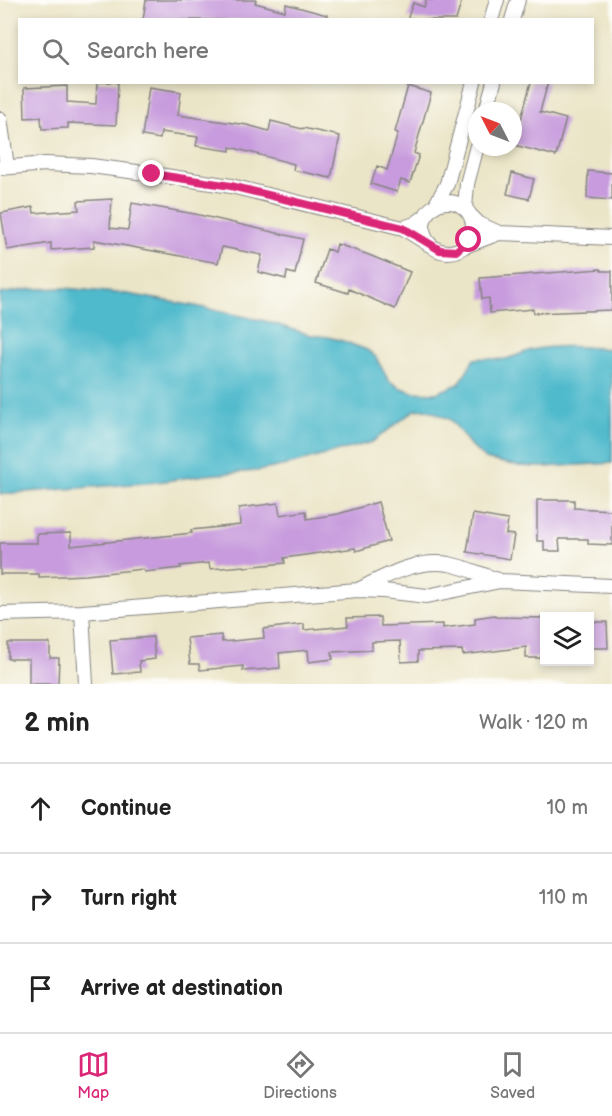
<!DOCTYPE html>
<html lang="en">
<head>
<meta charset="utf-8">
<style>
  :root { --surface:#fff; --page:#f6f6f6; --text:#222; --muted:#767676; --line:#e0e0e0; --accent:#db2777 }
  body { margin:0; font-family:"Balsamiq Sans",sans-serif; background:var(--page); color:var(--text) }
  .controls { position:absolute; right:18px; bottom:18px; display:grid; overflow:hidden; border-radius:0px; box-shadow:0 3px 9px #0003 }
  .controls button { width:54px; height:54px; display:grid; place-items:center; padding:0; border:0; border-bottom:2px solid var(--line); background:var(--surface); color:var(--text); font:30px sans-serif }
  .compass { position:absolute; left:468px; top:102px; width:54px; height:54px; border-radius:50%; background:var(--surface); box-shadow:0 3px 9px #0003; rotate:312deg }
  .stop { position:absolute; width:18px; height:18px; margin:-14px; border:4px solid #db2777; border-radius:50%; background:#fff }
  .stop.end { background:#db2777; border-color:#fff; box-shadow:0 2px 6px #0008 }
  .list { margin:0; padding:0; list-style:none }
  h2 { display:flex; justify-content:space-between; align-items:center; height:78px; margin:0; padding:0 24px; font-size:26px }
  h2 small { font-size:20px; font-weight:400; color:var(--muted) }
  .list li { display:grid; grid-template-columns:39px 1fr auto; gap:18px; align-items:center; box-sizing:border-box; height:90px; padding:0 24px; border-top:2px solid var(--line) }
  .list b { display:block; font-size:22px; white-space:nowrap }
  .list em { font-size:20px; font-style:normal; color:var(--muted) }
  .icon { flex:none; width:33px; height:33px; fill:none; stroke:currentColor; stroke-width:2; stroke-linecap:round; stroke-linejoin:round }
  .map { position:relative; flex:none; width:612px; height:684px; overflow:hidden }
  .search { position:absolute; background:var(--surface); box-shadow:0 3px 9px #0003; left:18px; right:18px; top:18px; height:66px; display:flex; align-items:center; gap:15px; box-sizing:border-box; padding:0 21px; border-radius:0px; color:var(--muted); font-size:22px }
  .sheet { height:348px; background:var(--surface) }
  nav { display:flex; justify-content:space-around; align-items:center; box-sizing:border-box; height:84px; border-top:2px solid var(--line); background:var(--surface); font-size:16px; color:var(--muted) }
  nav a { display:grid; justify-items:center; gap:3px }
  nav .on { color:var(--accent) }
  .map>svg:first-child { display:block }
  .water { fill:#4fbacc; stroke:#386e84; stroke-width:1.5 }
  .building { fill:#c79bdd }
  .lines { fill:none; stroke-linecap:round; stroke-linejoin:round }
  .minor-casing { stroke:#868481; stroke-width:16 }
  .minor { stroke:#fff; stroke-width:14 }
  .route { stroke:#db2777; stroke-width:8 }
</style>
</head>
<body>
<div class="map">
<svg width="612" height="684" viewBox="0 0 612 684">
  <rect width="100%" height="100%" fill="#fdfcf7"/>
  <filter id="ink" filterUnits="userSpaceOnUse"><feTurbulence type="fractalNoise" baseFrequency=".0167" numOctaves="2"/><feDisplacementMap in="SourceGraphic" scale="12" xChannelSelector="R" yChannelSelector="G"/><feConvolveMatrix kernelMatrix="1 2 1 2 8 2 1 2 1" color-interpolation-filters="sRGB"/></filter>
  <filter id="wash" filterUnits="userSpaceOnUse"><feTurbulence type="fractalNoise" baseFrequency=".008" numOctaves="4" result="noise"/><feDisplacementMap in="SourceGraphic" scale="24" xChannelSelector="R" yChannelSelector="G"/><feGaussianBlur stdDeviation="1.35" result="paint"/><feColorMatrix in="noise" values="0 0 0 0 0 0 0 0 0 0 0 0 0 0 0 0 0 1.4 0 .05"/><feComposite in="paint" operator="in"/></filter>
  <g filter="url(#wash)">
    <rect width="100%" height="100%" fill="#ebe5c7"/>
    <path class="water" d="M64,288L128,294L195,306L265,321L311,335L328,337L343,341L367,350L375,356L389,381L401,388L412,392L436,393L459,384L474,359C485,356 494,361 506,359C515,357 523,352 532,350C555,344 588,347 612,349V463L544,467L518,466L485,459L471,446L451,420L432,411L425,409L415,410L372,442L292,464L257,471L205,475L158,482L0,494V294L31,289Z"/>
    <g id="blocks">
      <path class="building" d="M146,0H256L255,3L285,11L286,4L327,15L326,20H143Z
        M426,0H462L456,20H416L408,17L413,3L424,7Z
        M97,82H118L116,125L68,123V128L42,129L41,117L25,118L24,88L67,86V102L96,104Z
        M531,82H548L540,112L566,119L556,156L514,145Z
        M408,86L431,93L414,153L419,155L410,183L401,180L397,192L371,184L377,166L387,170L398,133L395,132Z
        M149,87L181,92L178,115L247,125L269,131L271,121L302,129L303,128L340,136L331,178L293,170L294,164L230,147V151L196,146L198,137L161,132L160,139L142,136Z
        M588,171L612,173V200L587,198Z
        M512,173L534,179L529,199L507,194Z
        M112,199L110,228L128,230L132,203L195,214L303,239L295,274L287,272L286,279L258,272L262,255L222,247L218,263L94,240V247L51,250V243L7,250L1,213L33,207L34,213L79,210L78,201Z
        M337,244L369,255L410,272L395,309L349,289L348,293L316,283L327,249L335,252Z
        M601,269V271H612V310L534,313L533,309L490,313L489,298L482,299L480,278Z
        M537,500H574V508L612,510V545L588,544V539H559L560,551H544V541H537Z
        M378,502L389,541L356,551L355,548L284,558L285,563L245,567L244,566L210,569L209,563L180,566L181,568L144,572L143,569L86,575L39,577V574H0V543H37V534L71,533V546L192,533L191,530L240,525L239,508L278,503L280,515L306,511L307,519L338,514Z
        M473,514L508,520L506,534L514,535L510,559L467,552Z
        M495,615L496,617L544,618V658H526V647L463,655L462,650L418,651V661L401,662L400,641L372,642V650L332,652L333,659L309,662L308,650L279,653L280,668L243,671V666L200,670L199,664H190L187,638L221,635L222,642L264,638L263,629L304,624V630L348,626L347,618L380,617L381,626L443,624V628L475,624V618Z
        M590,622H607L608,648H590Z
        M153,637L155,659L139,661L140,672L113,674L110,640Z
        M8,643H50V658H59L58,684H29V659H8Z"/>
    </g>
  </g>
  <g filter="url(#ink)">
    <use href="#blocks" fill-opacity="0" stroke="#868481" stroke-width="1.5"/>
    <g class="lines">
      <defs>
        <path id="minor" d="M491,20L497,0
          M512,20L518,0
          M486,111L494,82
          M0,119L7,166
          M0,168L46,164L91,166L152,174L231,186L403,228
          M423 227a25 25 0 1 1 50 0a25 25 0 1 1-50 0Z
          M435,206L447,184L474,82
          M465,208L467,184L477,146
          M426,216L415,224L403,228L430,245
          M499,233L612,238
          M465,246L499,233L479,224L471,216
          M360,589C388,575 416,559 449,564C465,567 482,575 498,580
          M82,612L86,684
          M0,614L82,612L358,590L384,591L427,596L500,581L612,586"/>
      </defs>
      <use href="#minor" class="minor-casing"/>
      <use href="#minor" class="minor"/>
    </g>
  </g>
  <g class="lines" filter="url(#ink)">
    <path class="route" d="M152,174L231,186L403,228L440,250L456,251L469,240"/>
  </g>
</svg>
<div class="controls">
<button><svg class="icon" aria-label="layers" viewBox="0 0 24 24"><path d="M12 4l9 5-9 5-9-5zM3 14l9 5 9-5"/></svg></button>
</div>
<svg class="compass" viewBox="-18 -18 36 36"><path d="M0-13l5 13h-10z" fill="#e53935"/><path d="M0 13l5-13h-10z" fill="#767676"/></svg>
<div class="stop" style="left:469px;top:240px"></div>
<div class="stop end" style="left:152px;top:174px"></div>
<div class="search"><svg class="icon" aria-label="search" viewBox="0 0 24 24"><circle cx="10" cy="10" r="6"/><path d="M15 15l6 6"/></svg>Search here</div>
</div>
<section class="sheet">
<h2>2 min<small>Walk · 120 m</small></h2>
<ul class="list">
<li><svg class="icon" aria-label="ahead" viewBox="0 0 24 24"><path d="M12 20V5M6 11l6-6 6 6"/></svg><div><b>Continue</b></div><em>10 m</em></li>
<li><svg class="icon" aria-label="right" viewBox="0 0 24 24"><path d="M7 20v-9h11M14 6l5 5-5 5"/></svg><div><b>Turn right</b></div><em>110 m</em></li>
<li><svg class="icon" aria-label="arrive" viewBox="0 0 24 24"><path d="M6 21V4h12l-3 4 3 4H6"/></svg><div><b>Arrive at destination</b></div></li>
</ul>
</section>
<nav>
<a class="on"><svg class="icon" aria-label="map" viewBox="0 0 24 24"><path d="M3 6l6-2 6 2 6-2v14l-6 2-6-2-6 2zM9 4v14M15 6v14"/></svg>Map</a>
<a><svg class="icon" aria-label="directions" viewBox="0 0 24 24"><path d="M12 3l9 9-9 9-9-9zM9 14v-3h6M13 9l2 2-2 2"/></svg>Directions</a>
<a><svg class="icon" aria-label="saved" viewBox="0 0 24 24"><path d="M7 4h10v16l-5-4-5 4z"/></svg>Saved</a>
</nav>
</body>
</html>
